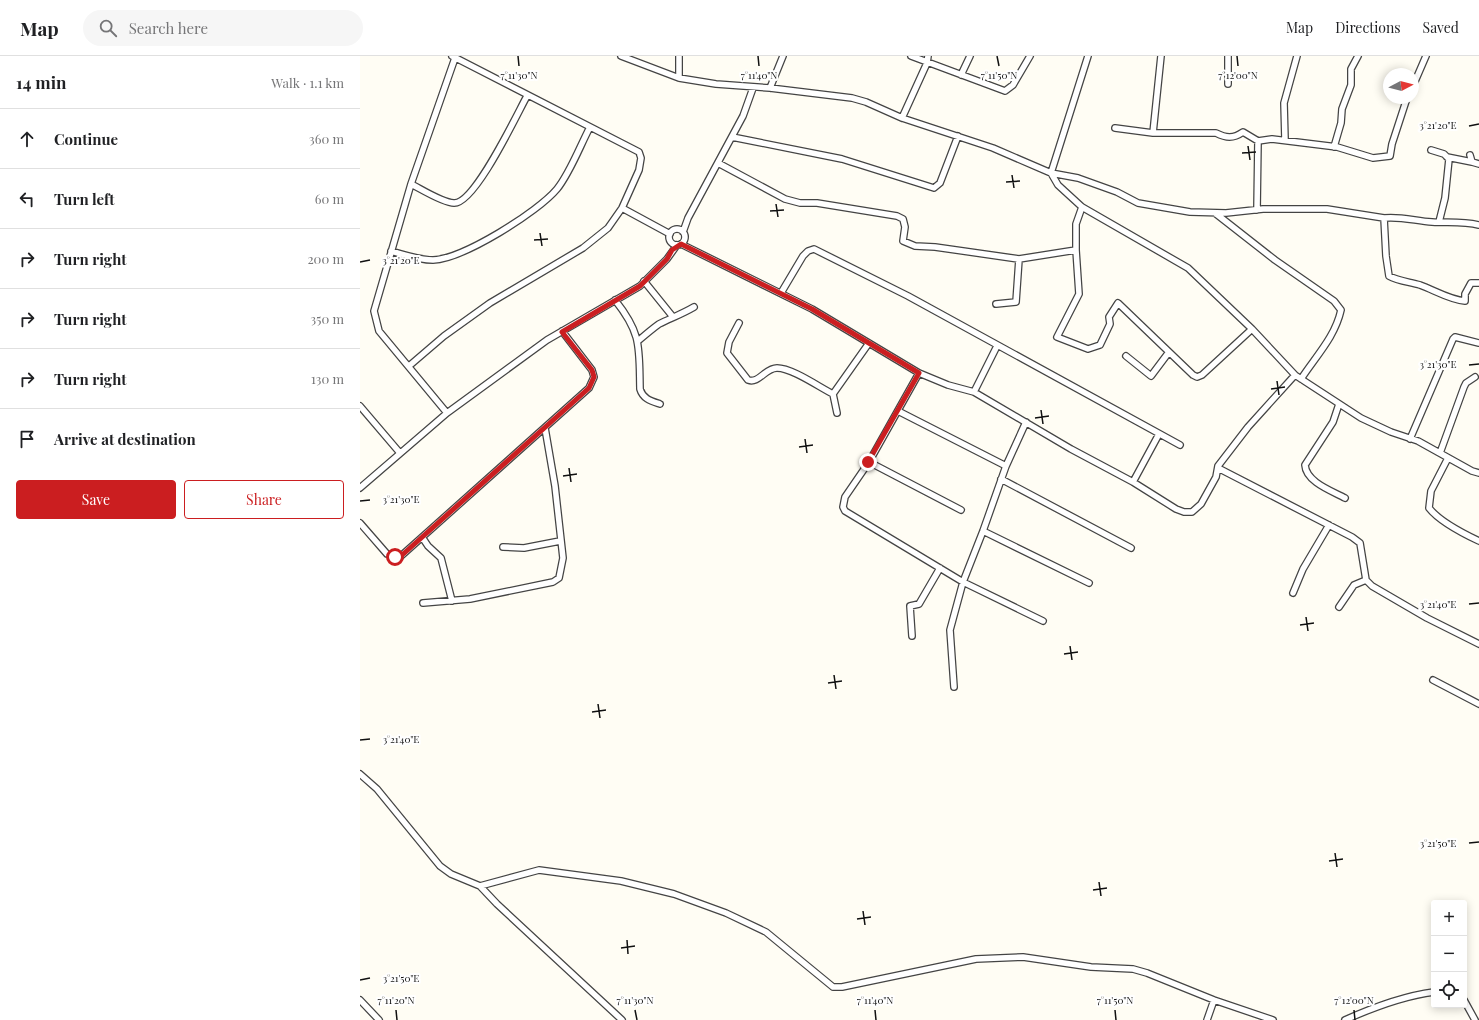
<!DOCTYPE html>
<html lang="en">
<head>
<meta charset="utf-8">
<style>
  :root { --surface:#fff; --page:#f6f6f6; --text:#202124; --muted:#757577; --line:#e0e0e0; --accent:#cb1e20 }
  body { margin:0; font-family:"Playfair Display",serif; background:var(--page); color:var(--text) }
  .controls { position:absolute; right:12px; bottom:12px; display:grid; overflow:hidden; border-radius:4px; box-shadow:0 2px 10px #0003 }
  .controls button { width:36px; height:36px; display:grid; place-items:center; padding:0; border:0; border-bottom:1px solid var(--line); background:var(--surface); color:var(--text); font:20px sans-serif }
  .compass { position:absolute; left:1023px; top:12px; width:36px; height:36px; border-radius:50%; background:var(--surface); box-shadow:0 2px 10px #0003; rotate:83deg }
  .stop { position:absolute; width:12px; height:12px; margin:-9px; border:3px solid #cb1e20; border-radius:50%; background:#fff }
  .stop.end { background:#cb1e20; border-color:#fff; box-shadow:0 1px 4px #0008 }
  .list { margin:0; padding:0; list-style:none }
  h2 { display:flex; justify-content:space-between; align-items:center; height:52px; margin:0; padding:0 16px; font-size:17px }
  h2 small { font-size:13px; font-weight:400; color:var(--muted) }
  .list li { display:grid; grid-template-columns:26px 1fr auto; gap:12px; align-items:center; box-sizing:border-box; height:60px; padding:0 16px; border-top:1px solid var(--line) }
  .list b { display:block; font-size:15px; white-space:nowrap }
  .list em { font-size:13px; font-style:normal; color:var(--muted) }
  .actions { display:flex; gap:8px; padding:12px 16px }
  .actions a { flex:1; padding:9px 0; border:1px solid var(--accent); border-radius:4px; text-align:center; font-size:14px; color:var(--accent) }
  .actions .main { background:var(--accent); color:#fff }
  .icon { flex:none; width:22px; height:22px; fill:none; stroke:currentColor; stroke-width:2; stroke-linecap:round; stroke-linejoin:round }
  .map { position:relative; flex:none; width:1119px; height:964px; overflow:hidden }
  header { display:flex; align-items:center; gap:24px; box-sizing:border-box; height:56px; padding:0 20px; background:var(--surface); border-bottom:1px solid var(--line) }
  header strong { font-size:19px }
  nav { display:flex; gap:22px; margin-inline-start:auto; font-size:14px }
  .search { width:280px; height:36px; background:var(--page); display:flex; align-items:center; gap:10px; box-sizing:border-box; padding:0 14px; border-radius:22px; color:var(--muted); font-size:15px }
  main { display:flex }
  aside { flex:1; background:var(--surface) }
  .map>svg:first-child { display:block }
  .lines { fill:none; stroke-linecap:round; stroke-linejoin:round }
  .minor-casing { stroke:#444; stroke-width:8 }
  .minor { stroke:#fff; stroke-width:5.5 }
  .route { stroke:#cb1e20; stroke-width:5 }
  .ticks { fill:none; stroke:#111; stroke-width:1.5 }
  .ticks-label { font-size:10px; text-anchor:middle; fill:#111; stroke:#fff; stroke-width:4; stroke-linejoin:round; paint-order:stroke }
</style>
</head>
<body>
<header>
<strong>Map</strong>
<div class="search"><svg class="icon" aria-label="search" viewBox="0 0 24 24"><circle cx="10" cy="10" r="6"/><path d="M15 15l6 6"/></svg>Search here</div>
<nav><a>Map</a><a>Directions</a><a>Saved</a></nav>
</header>
<main>
<aside>
<h2>14 min<small>Walk · 1.1 km</small></h2>
<ul class="list">
<li><svg class="icon" aria-label="ahead" viewBox="0 0 24 24"><path d="M12 20V5M6 11l6-6 6 6"/></svg><div><b>Continue</b></div><em>360 m</em></li>
<li><svg class="icon" aria-label="left" viewBox="0 0 24 24"><path d="M17 20v-9H6M10 6l-5 5 5 5"/></svg><div><b>Turn left</b></div><em>60 m</em></li>
<li><svg class="icon" aria-label="right" viewBox="0 0 24 24"><path d="M7 20v-9h11M14 6l5 5-5 5"/></svg><div><b>Turn right</b></div><em>200 m</em></li>
<li><svg class="icon" aria-label="right" viewBox="0 0 24 24"><path d="M7 20v-9h11M14 6l5 5-5 5"/></svg><div><b>Turn right</b></div><em>350 m</em></li>
<li><svg class="icon" aria-label="right" viewBox="0 0 24 24"><path d="M7 20v-9h11M14 6l5 5-5 5"/></svg><div><b>Turn right</b></div><em>130 m</em></li>
<li><svg class="icon" aria-label="arrive" viewBox="0 0 24 24"><path d="M6 21V4h12l-3 4 3 4H6"/></svg><div><b>Arrive at destination</b></div></li>
</ul>
<div class="actions"><a class="main">Save</a><a>Share</a></div>
</aside>
<div class="map">
<svg width="1119" height="964" viewBox="0 0 1119 964">
  <rect width="100%" height="100%" fill="#fffdf4"/>
  <g class="lines">
    <defs>
      <path id="minor" d="M261,0L319,22L356,28L410,32L492,42L506,46L542,62L633,92L691,117L718,122L757,136L778,147L830,156L866,157L903,153H967L1024,162C1040,160 1056,165 1072,166C1088,167 1103,165 1119,169
        M551,0L645,35L653,29L670,0
        M601,19L610,0
        M319,22V0
        M868,28V0
        M1053,30L1066,0
        M410,32L423,0
        M542,62L567,7L568,0
        M755,72L793,77H856C866,82 873,83 883,76L898,85L912,83L977,91L1013,102L1030,100L1032,88L1047,42
        M793,77L801,0
        M372,81L482,103L574,132L580,127L598,80
        M925,84L924,47L937,0
        M974,91L981,67L982,53L991,29V13L998,0
        M1071,94L1084,98L1089,103L1085,142L1079,166
        M1110,99L1112,106L1119,108
        M1087,101L1112,106
        M358,107L425,143L440,147H457L537,160L543,163L545,171L543,185L555,190L575,191L659,203L716,194
        M691,117L698,129L722,151L828,212L892,273L935,319L1001,362L1031,376L1058,385L1112,415L1119,417
        M691,117L728,0
        M51,128C61,133 83,147 94,147C115,148 157,58 167,40
        M722,151L716,168V194L719,238L697,281L728,293L740,289L750,268L749,261L758,247L833,319L837,321L842,319L892,273
        M262,152L310,178
        M897,154L898,85
        M855,157L915,204L974,245L981,254C975,281 956,300 941,323
        M1024,162L1026,200L1029,220C1038,225 1050,226 1060,229C1074,234 1090,244 1105,245V238L1111,227H1119
        M309 181a8 8 0 1 1 16 0a8 8 0 1 1-16 0Z
        M323,176L328,162L383,60L393,32
        M321,188L452,253L559,317L588,329L614,336L711,393L773,426L816,453L824,456H832L841,448L856,421L858,410L888,371L935,319
        M31,195C45,199 59,204 73,204C103,203 178,156 197,133C210,117 220,90 230,71
        M284,225L313,261
        M421,237L443,200L448,195L454,193L548,240L820,389
        M255,244C282,278 279,291 280,333C283,343 291,345 300,348
        M636,248L656,246L659,203
        M379,267L369,286L367,297L388,324C399,328 405,312 417,312C432,312 459,331 473,338
        M278,285C285,279 292,273 299,268C311,262 322,258 334,251
        M766,300L791,320L809,296
        M49,310L84,280L130,247L223,192L248,172L262,152L279,114L281,102L279,96L92,0
        M559,317L509,406L485,441L483,451L485,455L603,526L683,565
        M614,336L637,290
        M979,348L973,366L945,409C946,426 972,435 985,442
        M0,350L40,397
        M538,355L646,410
        M87,357L19,275L14,255L51,128L95,2
        M477,357L473,338L509,287
        M1050,383L1093,283L1095,281L1119,287
        M1080,397L1104,331L1106,327L1115,321
        M1088,402L1071,435L1069,452C1080,466 1102,477 1119,485
        M509,406L601,454
        M858,412L992,481L1000,487L1006,524L1012,530L1067,562L1119,588
        M641,423L771,492
        M773,426L799,378
        M0,432L87,357L187,284L280,230L307,203L317,189
        M0,467L27,498L35,501L41,500L229,332L234,321L232,314L202,275
        M623,475L729,527
        M62,481L68,490L81,502L92,545
        M143,491L164,492L200,485
        M933,537L943,513L969,469
        M63,547L110,543L193,526L199,522L203,502L195,430L185,372
        M979,551L994,529L1006,524
        M552,580L550,550L559,548L580,512
        M1073,624L1119,648
        M594,631L590,574L603,526L623,475L646,410L666,366
        M0,718L17,733L80,810L91,818L120,830L137,848L262,964
        M120,830L179,814L261,825L314,838L366,857L406,876L473,931H482L616,903L663,901L731,911L773,913L787,917L854,944L913,964
        M0,944L19,964
        M1104,944L1115,964
        M847,964L854,944
        M985,964C1014,951 1043,940 1074,936"/>
    </defs>
    <use href="#minor" class="minor-casing"/>
    <use href="#minor" class="minor"/>
  </g>
  <g class="lines">
    <path class="route" d="M35,501L41,500L229,332L234,321L232,314L202,276L280,230L307,203L312,194L321,188L452,253L559,317L508,406"/>
  </g>
  <path class="ticks" d="M158,0L159,10M398,0L399,10M637,0L639,10M877,0L878,10M1109,70L1119,68M888,90L890,104M882,97L896,96M652,119L654,132M646,126L660,125M416,148L418,161M410,155L424,154M180,177L182,190M174,184L188,183M0,206L10,204M1109,309L1119,308M917,325L919,339M911,333L925,331M681,354L683,368M675,362L689,360M445,383L447,397M439,391L453,389M209,412L211,426M203,420L217,418M0,445L10,444M1109,548L1119,547M946,561L948,575M940,569L954,567M710,590L712,604M704,598L718,596M474,619L476,633M468,627L482,625M238,648L240,662M232,656L246,654M0,684L10,683M1109,787L1119,786M975,797L977,811M969,805L983,803M739,826L741,840M733,834L747,832M503,855L505,869M497,863L511,861M267,884L268,898M261,892L275,890M0,924L10,922M36,954L37,964M275,954L277,964M515,954L516,964M755,954L756,964M994,954L995,964"/>
  <g class="ticks-label">
    <text x="159" y="23">7°11'30"N</text>
    <text x="399" y="23">7°11'40"N</text>
    <text x="639" y="23">7°11'50"N</text>
    <text x="878" y="23">7°12'00"N</text>
    <text x="1078" y="73">3°21'20"E</text>
    <text x="41" y="208">3°21'20"E</text>
    <text x="1078" y="312">3°21'30"E</text>
    <text x="41" y="447">3°21'30"E</text>
    <text x="1078" y="552">3°21'40"E</text>
    <text x="41" y="687">3°21'40"E</text>
    <text x="1078" y="791">3°21'50"E</text>
    <text x="41" y="926">3°21'50"E</text>
    <text x="36" y="948">7°11'20"N</text>
    <text x="275" y="948">7°11'30"N</text>
    <text x="515" y="948">7°11'40"N</text>
    <text x="755" y="948">7°11'50"N</text>
    <text x="994" y="948">7°12'00"N</text>
  </g>
</svg>
<div class="controls">
<button>+</button>
<button>−</button>
<button><svg class="icon" aria-label="locate" viewBox="0 0 24 24"><circle cx="12" cy="12" r="6"/><path d="M12 2v4M12 18v4M2 12h4M18 12h4"/></svg></button>
</div>
<svg class="compass" viewBox="-18 -18 36 36"><path d="M0-13l5 13h-10z" fill="#e53935"/><path d="M0 13l5-13h-10z" fill="#757577"/></svg>
<div class="stop" style="left:35px;top:501px"></div>
<div class="stop end" style="left:508px;top:406px"></div>
</div>
</main>
</body>
</html>
